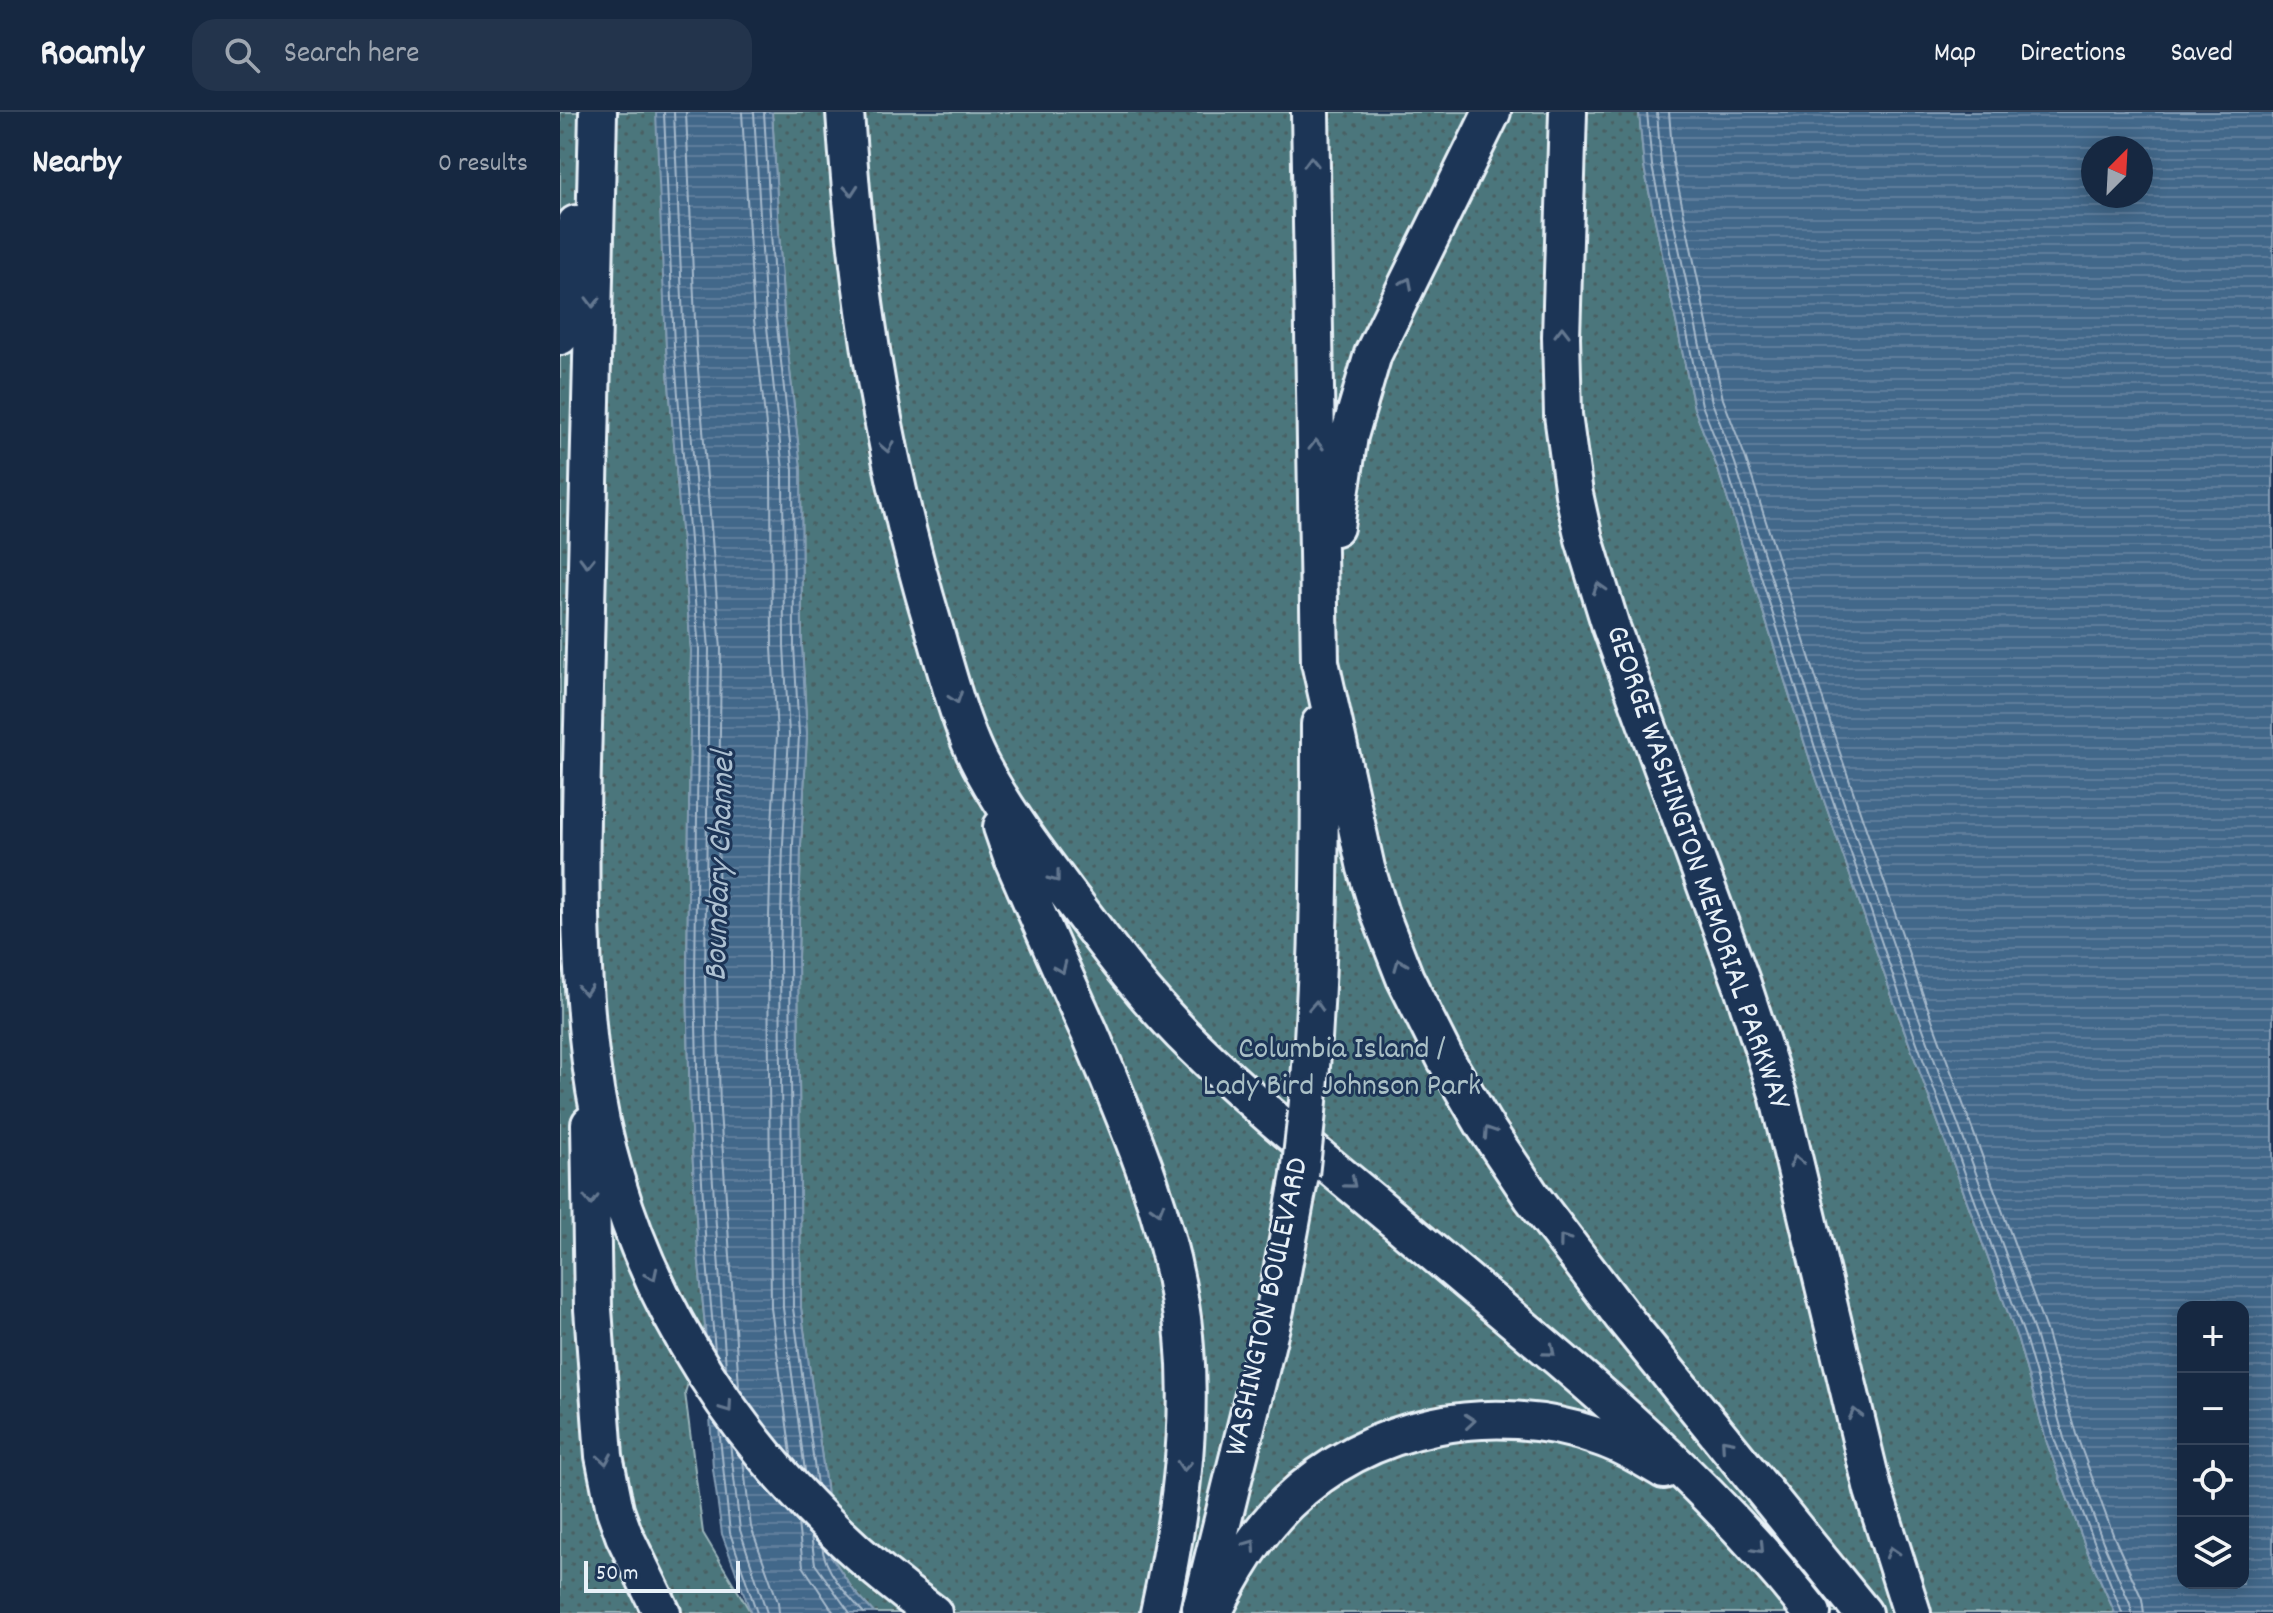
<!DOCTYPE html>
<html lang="en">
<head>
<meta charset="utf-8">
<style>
  :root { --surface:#162841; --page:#23344c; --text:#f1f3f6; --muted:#9ea6b1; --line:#35445a }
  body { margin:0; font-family:Dekko,sans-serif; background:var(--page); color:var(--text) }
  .controls { position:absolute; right:24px; bottom:24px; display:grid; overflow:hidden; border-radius:16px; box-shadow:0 4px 20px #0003 }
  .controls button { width:72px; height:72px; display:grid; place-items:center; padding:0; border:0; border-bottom:2px solid var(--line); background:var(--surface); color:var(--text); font:40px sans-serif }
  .compass { position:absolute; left:1521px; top:24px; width:72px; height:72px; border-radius:50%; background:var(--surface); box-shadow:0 4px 20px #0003; rotate:24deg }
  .scale { position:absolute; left:24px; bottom:20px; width:156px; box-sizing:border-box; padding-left:8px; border:4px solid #e8f1f8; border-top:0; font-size:22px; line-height:28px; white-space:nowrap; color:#e8f1f8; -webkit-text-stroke:6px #1d3557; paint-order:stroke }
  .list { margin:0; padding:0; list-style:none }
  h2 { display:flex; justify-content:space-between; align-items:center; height:104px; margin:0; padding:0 32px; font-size:34px }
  h2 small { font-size:26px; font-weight:400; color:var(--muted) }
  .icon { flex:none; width:44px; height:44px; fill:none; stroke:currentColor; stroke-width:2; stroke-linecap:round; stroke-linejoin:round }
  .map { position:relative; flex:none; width:1713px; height:1501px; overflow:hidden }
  header { display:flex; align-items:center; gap:48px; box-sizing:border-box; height:112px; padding:0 40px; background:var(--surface); border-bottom:2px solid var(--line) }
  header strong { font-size:38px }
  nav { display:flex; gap:44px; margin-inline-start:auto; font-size:28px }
  .search { width:560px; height:72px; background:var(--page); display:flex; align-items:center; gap:20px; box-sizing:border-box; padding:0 28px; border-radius:24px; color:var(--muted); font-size:30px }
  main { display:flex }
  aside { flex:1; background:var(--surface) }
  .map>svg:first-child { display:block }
  .park { fill:url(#park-dots); stroke:#9ab4ba; stroke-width:2 }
  .water { fill:url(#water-rules); stroke:#859eb6; stroke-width:2; fill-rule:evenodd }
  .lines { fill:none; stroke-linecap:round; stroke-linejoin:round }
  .shore { stroke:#a6bacc; stroke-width:2 }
  .highway-casing { stroke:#e8f1f8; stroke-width:42 }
  .highway { stroke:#1d3557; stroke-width:36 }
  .highway-bridge-casing { stroke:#e8f1f8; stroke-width:42; stroke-linecap:butt }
  .highway-bridge { stroke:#1d3557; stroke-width:36 }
  .oneway { stroke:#64778f }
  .labels { text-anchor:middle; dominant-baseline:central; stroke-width:6; stroke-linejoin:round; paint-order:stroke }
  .street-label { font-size:32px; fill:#e8f1f8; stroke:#1d3557 }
  .park-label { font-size:32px; fill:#aac0c6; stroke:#1d3557 }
  .water-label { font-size:34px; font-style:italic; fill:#aec1d2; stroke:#1d3557 }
</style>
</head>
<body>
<header>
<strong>Roamly</strong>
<div class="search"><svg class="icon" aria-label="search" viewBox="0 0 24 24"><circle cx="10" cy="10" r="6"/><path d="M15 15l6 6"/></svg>Search here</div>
<nav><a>Map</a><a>Directions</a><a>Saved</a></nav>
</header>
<main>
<aside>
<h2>Nearby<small>0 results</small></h2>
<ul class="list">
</ul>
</aside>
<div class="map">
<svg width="1713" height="1501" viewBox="0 0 1713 1501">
  <defs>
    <pattern id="park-dots" width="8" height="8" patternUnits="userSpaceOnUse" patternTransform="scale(2)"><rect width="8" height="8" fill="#4c767b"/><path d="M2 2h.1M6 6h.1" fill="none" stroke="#495f62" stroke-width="1.8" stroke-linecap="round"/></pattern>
    <pattern id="water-rules" width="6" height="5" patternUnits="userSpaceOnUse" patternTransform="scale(2)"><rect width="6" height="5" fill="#43678a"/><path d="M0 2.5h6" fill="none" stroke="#5e7d9b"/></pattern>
  </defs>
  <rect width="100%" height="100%" fill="#1d3557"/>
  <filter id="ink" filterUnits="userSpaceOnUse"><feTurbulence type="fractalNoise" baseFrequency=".0125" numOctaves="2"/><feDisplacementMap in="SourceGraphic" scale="16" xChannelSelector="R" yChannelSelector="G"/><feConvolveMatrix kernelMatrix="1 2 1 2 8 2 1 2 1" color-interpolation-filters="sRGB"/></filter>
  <g filter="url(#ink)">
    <path class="park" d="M0,0H98L106,235L131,538L127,866L130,1000L138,1140L145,1214L125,1281L143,1421L191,1501H0Z
      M212,0H1079L1084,55L1134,296L1158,357L1250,648L1334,890L1458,1228L1487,1331L1526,1436L1555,1501H314L294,1479L271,1444L266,1375L241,1196L238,845L241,733L247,623L242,534L241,357L224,205Z"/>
    <path class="water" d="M96,0H212L224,205L241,357L242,534L247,623L241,733L238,845L241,1196L266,1375L271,1444L294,1479L314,1501H191L162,1422L153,1357L145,1214L138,1140L130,1000L127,866L131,538L106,235Z
      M1079,0H1713V1501H1555L1526,1436L1487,1331L1458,1228L1334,890L1250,648L1158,357L1134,296L1084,55ZM1533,36H1581V84H1533ZM1623,1195H1683V1471H1623Z"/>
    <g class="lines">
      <path class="shore" d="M104,0L114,234L139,538L135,866L138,1000L146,1139L155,1238
        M114,0L124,233L149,537L145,866L148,1000L166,1256
        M126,0L136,232L161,537L157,866L160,999L179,1274
        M182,0L194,207L211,358L212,535L217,623L211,731L208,845L211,1196L231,1342
        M194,0L206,206L223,358L224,534L229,623L223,732L220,845L223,1196L245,1359
        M204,0L216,205L233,357L234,534L239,623L233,732L230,845L233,1196L257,1373
        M1087,0L1092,54L1142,293L1166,354L1258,645L1341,887L1465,1225L1495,1329L1562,1501
        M1097,0L1101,52L1152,290L1175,351L1267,642L1351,884L1475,1222L1504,1326L1543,1430L1570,1492L1572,1501
        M1109,0L1113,50L1163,287L1186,347L1279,638L1362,880L1486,1218L1516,1322L1554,1425L1582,1487L1584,1501
        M159,1316L170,1421L197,1501
        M170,1331L180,1418L207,1501
        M183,1348L191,1415L218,1490L219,1501
        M238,1411L243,1454L274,1501
        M251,1423L255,1452L290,1501
        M262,1433C264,1459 287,1483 304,1501"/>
      <defs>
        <path id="highway" d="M38,0C34,179 29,358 25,536C22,674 14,814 31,951C60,1176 192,1370 373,1501
          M285,0C296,175 323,347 374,516C386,557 402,620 423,657C447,701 477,741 507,781C546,833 585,886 632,932C701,1000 778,1060 851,1122C992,1241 1138,1355 1252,1501
          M750,0L760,550L806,756L820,802L845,866L886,948L924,1013L972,1085L1063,1205L1303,1501
          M1008,0L1001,225L1003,303L1014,382L1024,427L1051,515L1182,872L1218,982L1313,1378L1352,1501
          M0,224L16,112
          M775,415L789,324L813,242L932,0
          M442,715L453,747C478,804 503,862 529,919C571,1017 614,1117 624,1224C633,1318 619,1410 599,1501
          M747,1000C760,870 760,742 760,612
          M30,1012L33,1197L44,1344L55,1398L64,1423L102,1501
          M641,1496L715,1198L740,1063
          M653,1501C673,1460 695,1423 727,1391C809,1311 933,1288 1039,1325C1062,1332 1083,1346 1104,1358"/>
      </defs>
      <use href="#highway" class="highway-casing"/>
      <use href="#highway" class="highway"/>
      <defs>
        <path id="highway-bridge" d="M740,1063L747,1000"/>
      </defs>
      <use href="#highway-bridge" class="highway-bridge-casing"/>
      <use href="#highway-bridge" class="highway-bridge"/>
    </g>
    <defs><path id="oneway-chevron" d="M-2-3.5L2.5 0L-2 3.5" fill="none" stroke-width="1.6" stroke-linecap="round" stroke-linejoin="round" transform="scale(2)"/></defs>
    <g class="oneway">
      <use href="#oneway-chevron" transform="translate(751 50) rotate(-91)"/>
      <use href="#oneway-chevron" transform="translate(291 78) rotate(85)"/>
      <use href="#oneway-chevron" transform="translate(847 171) rotate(-63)"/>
      <use href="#oneway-chevron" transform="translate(33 190) rotate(91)"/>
      <use href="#oneway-chevron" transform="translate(1002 220) rotate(-90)"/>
      <use href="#oneway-chevron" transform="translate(756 333) rotate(-91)"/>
      <use href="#oneway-chevron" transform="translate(327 335) rotate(78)"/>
      <use href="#oneway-chevron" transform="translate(27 450) rotate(91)"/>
      <use href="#oneway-chevron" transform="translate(1039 476) rotate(-107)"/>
      <use href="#oneway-chevron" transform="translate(396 586) rotate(71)"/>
      <use href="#oneway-chevron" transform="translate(495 765) rotate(52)"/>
      <use href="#oneway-chevron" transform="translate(840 852) rotate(-112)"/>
      <use href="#oneway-chevron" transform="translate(501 856) rotate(66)"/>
      <use href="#oneway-chevron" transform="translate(25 878) rotate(86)"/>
      <use href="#oneway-chevron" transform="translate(756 894) rotate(-87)"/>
      <use href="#oneway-chevron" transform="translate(929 1020) rotate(-123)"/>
      <use href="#oneway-chevron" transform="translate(1236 1049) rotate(-103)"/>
      <use href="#oneway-chevron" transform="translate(791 1071) rotate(40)"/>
      <use href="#oneway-chevron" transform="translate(31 1088) rotate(89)"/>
      <use href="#oneway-chevron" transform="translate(598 1097) rotate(74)"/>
      <use href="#oneway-chevron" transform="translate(1004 1128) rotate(-127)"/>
      <use href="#oneway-chevron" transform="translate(92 1163) rotate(64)"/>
      <use href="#oneway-chevron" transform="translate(990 1239) rotate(40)"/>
      <use href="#oneway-chevron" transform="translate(167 1295) rotate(55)"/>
      <use href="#oneway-chevron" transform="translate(1295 1302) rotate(-103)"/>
      <use href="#oneway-chevron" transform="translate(910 1309) rotate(-5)"/>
      <use href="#oneway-chevron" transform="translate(1166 1332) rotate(-131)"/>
      <use href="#oneway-chevron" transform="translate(45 1347) rotate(81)"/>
      <use href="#oneway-chevron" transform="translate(624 1354) rotate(94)"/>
      <use href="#oneway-chevron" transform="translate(691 1433) rotate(-55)"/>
      <use href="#oneway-chevron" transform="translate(1199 1436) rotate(47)"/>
      <use href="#oneway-chevron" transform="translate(1332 1440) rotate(-107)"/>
    </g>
  </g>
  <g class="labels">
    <g class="street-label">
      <text transform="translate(1136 756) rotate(71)">GEORGE WASHINGTON MEMORIAL PARKWAY</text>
      <text transform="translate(709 1195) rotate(-78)">WASHINGTON BOULEVARD</text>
    </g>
    <g class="park-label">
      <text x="782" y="939">Columbia Island /<tspan x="782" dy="37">Lady Bird Johnson Park</tspan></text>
    </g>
    <g class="water-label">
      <text transform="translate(162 754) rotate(-88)">Boundary Channel</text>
    </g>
  </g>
</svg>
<div class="controls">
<button>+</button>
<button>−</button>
<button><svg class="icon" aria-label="locate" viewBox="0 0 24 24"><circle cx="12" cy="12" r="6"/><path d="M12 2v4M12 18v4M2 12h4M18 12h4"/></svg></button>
<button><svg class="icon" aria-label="layers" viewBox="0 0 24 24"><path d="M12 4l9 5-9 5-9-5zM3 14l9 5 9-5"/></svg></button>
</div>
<svg class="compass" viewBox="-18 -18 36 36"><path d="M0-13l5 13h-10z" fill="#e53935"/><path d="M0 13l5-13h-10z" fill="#9ea6b1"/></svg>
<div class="scale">50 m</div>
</div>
</main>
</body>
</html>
